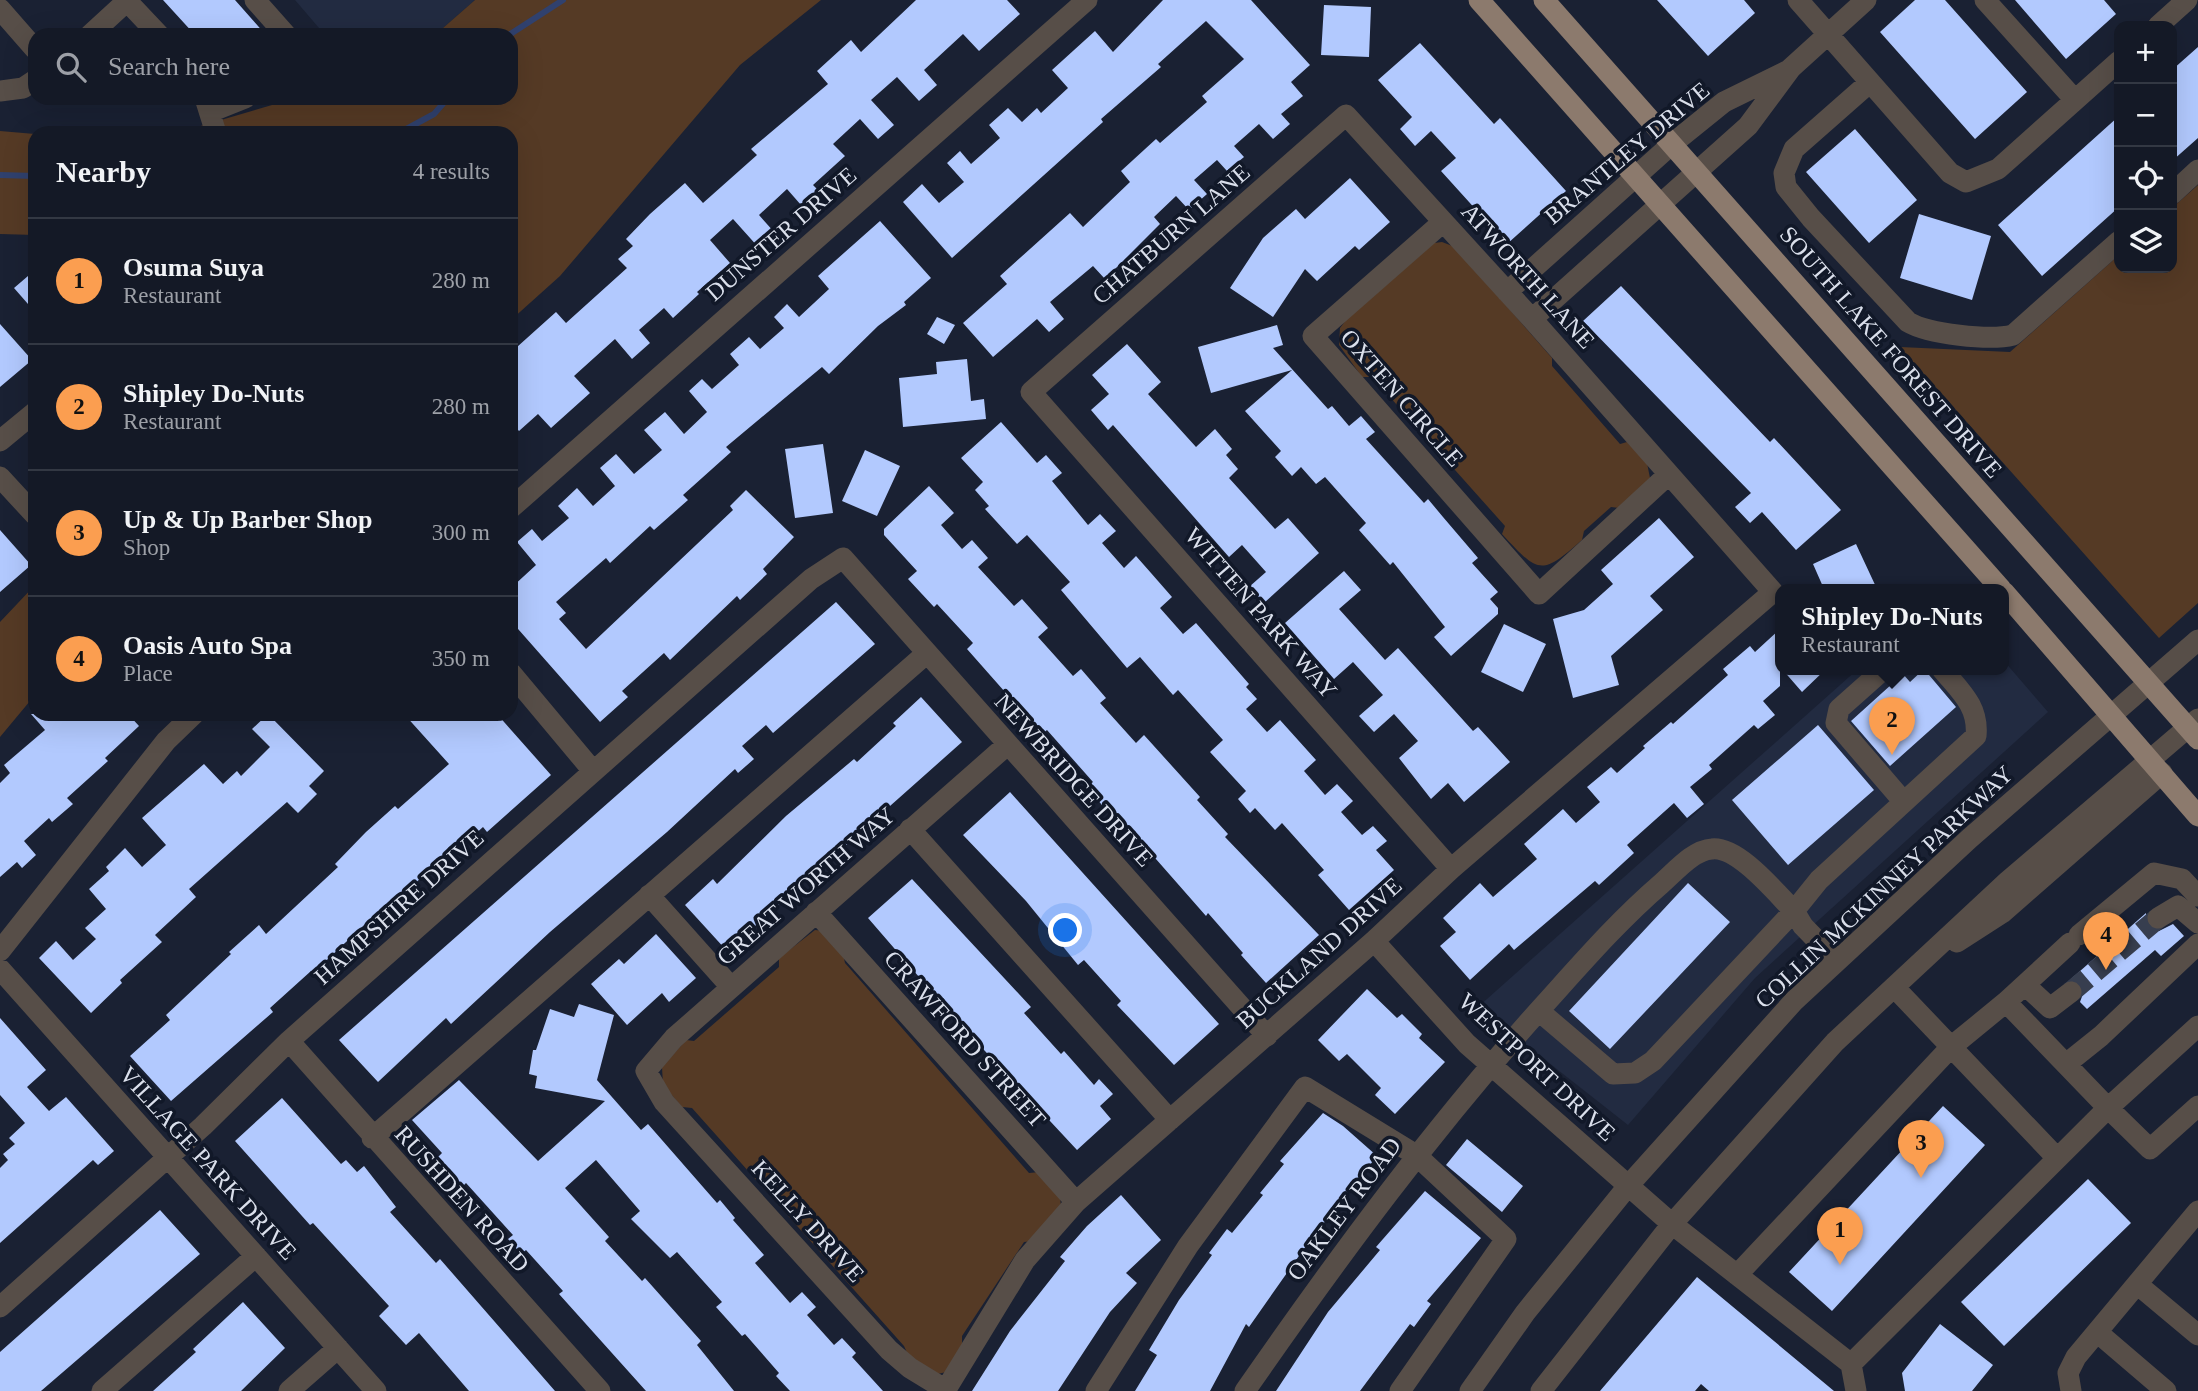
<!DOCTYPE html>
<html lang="en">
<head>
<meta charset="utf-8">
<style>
  :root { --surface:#141926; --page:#212632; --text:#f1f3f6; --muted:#9da0a7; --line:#333843; --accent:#fb9e50 }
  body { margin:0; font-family:Georgia,serif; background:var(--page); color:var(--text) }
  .controls { position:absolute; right:21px; top:21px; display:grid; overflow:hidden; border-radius:14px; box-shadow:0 7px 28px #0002 }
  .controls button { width:63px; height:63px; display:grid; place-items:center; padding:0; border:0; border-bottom:2px solid var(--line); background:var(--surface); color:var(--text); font:35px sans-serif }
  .you { position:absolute; left:1066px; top:931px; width:24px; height:24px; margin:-18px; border:5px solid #fff; border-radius:50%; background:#1a73e8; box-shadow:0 0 0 10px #1a73e833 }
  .badge { display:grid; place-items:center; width:46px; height:46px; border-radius:50%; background:var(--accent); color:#111; font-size:23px; font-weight:700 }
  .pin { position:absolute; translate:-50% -58px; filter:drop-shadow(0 2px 4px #0008) }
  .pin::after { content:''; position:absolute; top:37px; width:24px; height:21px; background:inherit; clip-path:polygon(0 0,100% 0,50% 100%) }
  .popup { position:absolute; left:1775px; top:584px; width:234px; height:91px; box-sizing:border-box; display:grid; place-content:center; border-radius:14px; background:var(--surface); filter:drop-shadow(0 2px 5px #0005); font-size:23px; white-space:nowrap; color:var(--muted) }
  .popup b { font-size:26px; color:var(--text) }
  .popup::after { content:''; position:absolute; left:50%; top:100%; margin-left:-14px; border:14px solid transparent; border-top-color:var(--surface) }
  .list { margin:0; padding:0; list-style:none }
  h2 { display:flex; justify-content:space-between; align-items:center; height:91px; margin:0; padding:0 28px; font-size:30px }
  h2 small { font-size:23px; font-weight:400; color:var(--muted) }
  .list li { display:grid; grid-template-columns:46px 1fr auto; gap:21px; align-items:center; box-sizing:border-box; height:126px; padding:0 28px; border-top:2px solid var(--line) }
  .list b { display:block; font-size:26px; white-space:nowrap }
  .list p { margin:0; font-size:23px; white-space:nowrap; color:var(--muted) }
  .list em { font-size:23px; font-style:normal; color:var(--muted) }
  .icon { flex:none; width:38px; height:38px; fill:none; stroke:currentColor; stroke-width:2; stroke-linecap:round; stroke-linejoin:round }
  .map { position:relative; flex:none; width:2198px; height:1391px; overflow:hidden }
  .search { position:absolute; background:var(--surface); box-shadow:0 7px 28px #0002; left:28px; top:28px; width:490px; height:77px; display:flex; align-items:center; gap:18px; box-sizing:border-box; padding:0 24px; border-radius:21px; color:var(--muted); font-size:26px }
  .panel { position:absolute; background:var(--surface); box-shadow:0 7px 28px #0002; left:28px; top:126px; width:490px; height:595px; border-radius:21px }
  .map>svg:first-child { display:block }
  .built { fill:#222b41 }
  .green { fill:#553a25 }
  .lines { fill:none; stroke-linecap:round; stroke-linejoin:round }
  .stream { stroke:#30416e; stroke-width:6 }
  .building { fill:#b2c9fe }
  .minor-tunnel { stroke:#373e4f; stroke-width:21; stroke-dasharray:21 10; stroke-linecap:butt }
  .minor { stroke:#574e48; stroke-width:21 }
  .major { stroke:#8c7a6d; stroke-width:21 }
  .labels { text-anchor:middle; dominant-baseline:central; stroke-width:7; stroke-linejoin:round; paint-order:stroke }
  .street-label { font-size:24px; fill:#dadfeb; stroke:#111828 }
</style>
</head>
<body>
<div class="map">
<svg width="2198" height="1391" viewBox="0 0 2198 1391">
  <rect width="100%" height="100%" fill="#1a2133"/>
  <path class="built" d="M295,0H475L435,35H325Z
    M2004,661L2048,712L1755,978L1628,1125L1478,1007L1858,669H2004Z"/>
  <path class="green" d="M475,0H821L740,65L560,276L511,320V133H129L187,130L296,98H511V35H435Z
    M0,131L35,134V235L0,234Z
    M2198,185V603L2159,638L1900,347L2010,352L2119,255V268H2172V208Z
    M1442,242L1455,247L1552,358V366L1620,444L1627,442L1647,463L1650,478L1619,508L1611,507L1584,531L1582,540C1541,576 1539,574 1502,534L1505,526L1372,377H1362L1339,345L1340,328L1346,320L1434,243Z
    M35,585V695L0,737V622Z
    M815,930L824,931L842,950L845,963L1029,1173L1040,1172L1060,1196L1061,1207L1034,1241L1024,1242L962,1336V1352L946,1372L938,1374L909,1357L904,1346L692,1108L682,1107L663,1085L662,1067L686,1040L694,1041L779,967V958Z"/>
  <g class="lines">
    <path class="stream" d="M509,35L563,0
      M399,133L434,114L448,98
      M0,175L35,176"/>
  </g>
  <path class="building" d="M163,0H235L266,35H195Z
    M916,0H1007L1020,14L979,51L963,34L924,70L937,85L919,101L897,77L871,100L894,125L878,139L860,119L833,144L845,156L813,185L818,190L801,205L787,189L759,215L775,233L759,248L733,219L710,240L730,263L697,292L699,294L673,318L664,308L639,330L650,343L632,359L615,339L574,376L590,393L551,428L538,414L519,431L511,422V354L517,347L556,312L566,323L627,268L618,259L633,246L626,239L650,214L685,183L703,203L757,155L751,149L828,84L817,71L851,40L861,52Z
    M1163,0H1251L1310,65L1291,82L1303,96L1281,114L1290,124L1273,139L1259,124L1234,146L1244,157L1227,171L1217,160L1194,180L1207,194L1189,210L1176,196L1154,217L1160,224L1105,279L1093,266L1050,302L1064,319L1049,332L1037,319L993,357L963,323L1007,284L1000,276L1070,213L1083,227L1130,182L1121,171L1156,139L1160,143L1207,102L1202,96L1244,59L1206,21L1158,64L1161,67L1101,119L1103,122L952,258L903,202L922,184L939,203L964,182L947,163L960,151L971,164L1000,138L989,125L1008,108L1022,122L1037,108L1041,113L1068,88L1052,70L1095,31L1113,52Z
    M1657,0H1744L1755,13L1708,56Z
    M1915,0H1945L2027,92L1975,139L1880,32Z
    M2015,0H2104L2116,14L2066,59Z
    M1324,5L1371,7L1369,57L1321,55Z
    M1420,43L1494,124L1500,118L1566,191L1507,244L1441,171L1456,158L1431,131L1415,146L1400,129L1412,117L1378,80Z
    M2198,47V138L2172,161V70Z
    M2119,116V207L2042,276L1998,225Z
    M1855,129L1917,200L1869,243L1806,172Z
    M1350,178L1390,222L1359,250L1355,246L1317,281L1305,269L1273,317L1230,288L1263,238L1296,209L1305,219Z
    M1919,214L1991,236L1972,300L1900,278Z
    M880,221L931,278L904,302L906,305L878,326L829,374L822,367L726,447L731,452L683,495L688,500L654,530L650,526L610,563L606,558L556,602L566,613L559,619L586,649L733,510L730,506L746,490L794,537L763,569L767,574L740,600L737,596L670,660L664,653L622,691L628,697L600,722L511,621V588L536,565L517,542L532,529L542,541L569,518L558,506L577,488L593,506L615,486L600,468L616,454L634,474L662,450L644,430L665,412L684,434L707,412L689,391L702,379L712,389L739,365L730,354L749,337L760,349L784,328L774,317L787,304L799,317L829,289L818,276Z
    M35,270V312L14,288Z
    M1621,286L1770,442L1774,438L1841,510L1796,550L1762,512L1750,523L1735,507L1751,493L1583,321Z
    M937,317L955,325L944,344L927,334Z
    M0,324L32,360L0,387Z
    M1277,325L1283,345L1273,348L1328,409L1332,406L1349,426L1361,416L1375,432L1366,439L1424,503L1428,499L1443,517L1478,558L1472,563L1498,592L1490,599L1498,608V614L1451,656L1434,637L1445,627L1393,562L1390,565L1359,530L1366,523L1325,477L1316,484L1301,467L1292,476L1275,457L1281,451L1245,411L1292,370L1211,393L1198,347Z
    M1127,344L1161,382L1148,394L1196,447L1215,429L1232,449L1226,455L1238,469L1229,478L1275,529L1288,518L1319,553L1264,603L1249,587L1266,572L1242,545L1229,557L1113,425L1108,430L1091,410L1109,394L1092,375Z
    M967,359L971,401L984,399L986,419L903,427L899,378L937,374L936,362Z
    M1001,422L1037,463L1046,455L1062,473L1052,481L1088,525L1100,514L1116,531L1102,543L1124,568L1136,556L1151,573L1172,597L1160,608L1183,634L1196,623L1249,684L1246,687L1257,699L1246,709L1267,732L1280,720L1316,760L1304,771L1325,795L1337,784L1353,801L1341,812L1362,835L1373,826L1387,841L1376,850L1394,870L1349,910L1318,875L1324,870L1282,823L1275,830L1255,808L1250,813L1238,799L1246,791L1210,752L1223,740L1178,690L1173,695L1140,657L1127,668L1061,590L1070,582L1027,535L1017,544L985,509L989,506L975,490L983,482L961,458Z
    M823,444L833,513L795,518L785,449Z
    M865,450L900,466L877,516L842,501Z
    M929,486L954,513L941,525L962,549L972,540L988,558L978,567L1014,606L1022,599L1048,628L1038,637L1073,676L1081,669L1106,698L1100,703L1136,743L1144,735L1200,797L1197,800L1228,834L1225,837L1319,935L1266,983L1241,955L1243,953L1208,913L1206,916L1134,834L1130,838L1116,822L1087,787L1093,782L1047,730L1042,734L967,649L973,643L937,604L934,607L908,579L917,571L884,535V529Z
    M1659,518L1694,557L1650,596L1663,610L1611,656L1619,685L1573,698L1553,619L1584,610L1613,584L1601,570Z
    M0,530L31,565L0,592Z
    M1856,544L1877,589H1824L1813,564Z
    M1344,571L1361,590L1339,609L1385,660L1398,648L1473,731L1478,727L1510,762L1464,802L1448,783L1431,799L1399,758L1418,741L1394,714L1374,732L1359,716L1383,695L1353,662L1334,679L1285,623Z
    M836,602L875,644L773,733L766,725L742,746L754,759L738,773L735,769L667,832L550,932L451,1024L446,1018L378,1082L339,1040Z
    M1504,624L1546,644L1523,692L1481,672Z
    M1780,629V686L1763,701L1775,715L1758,729L1754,725L1709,765L1712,769L1690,787L1704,804L1687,818L1674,803L1627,845L1634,853L1599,885L1595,881L1514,950L1509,944L1470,980L1440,946L1456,932L1443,918L1480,883L1493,897L1537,859L1524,844L1563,809L1576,823L1600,802L1587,787L1611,767L1617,773L1645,748L1643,746L1671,722L1673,724L1728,675L1723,669L1750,646L1755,652Z
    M1782,669H1826L1802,692Z
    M1924,669L1956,707L1890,766L1851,721L1903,674L1910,682Z
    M921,697L962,742L727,951L685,905L713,879L717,884L786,816L854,759L857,762L896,726L893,723Z
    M31,714H128L139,726L105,758L108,761L67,798L73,804L52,822L49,818L24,841L36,855L22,868L17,862L0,877V783L10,773L4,765L45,730Z
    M268,714L324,771L309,786L317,794L298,813L287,802L189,889L196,897L155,935L162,942L120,980L122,983L91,1013L39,958L56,941L73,960L96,939L85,928L106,909L89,889L109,871L106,867L125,848L142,867L166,845L142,818L204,764L223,784L237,771L241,776L270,747L252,729Z
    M404,714H497L551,775L487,832L483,827L463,845L461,843L381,913L379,911L313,973L311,971L270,1008L273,1012L171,1101L130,1056L170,1020L166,1015L231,954L229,952L259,925L266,934L338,867L335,864L366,832L395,806L398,809L449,764Z
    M1818,725L1874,790L1788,865L1732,800Z
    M1010,792L1219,1024L1174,1065L1117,1005L1121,1001L1084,960L1078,965L1026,901L963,835Z
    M912,879L1031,1007L1024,1013L1061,1054L1064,1051L1094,1085L1099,1079L1113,1094L1100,1106L1111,1119L1077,1150L958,1022L868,918Z
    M1688,883L1730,922L1610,1049L1569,1011Z
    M2146,913V924L2151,929L2159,931L2173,924L2184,936L2161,956L2155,950L2087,1009L2080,1002L2084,991L2082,985L2071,979Z
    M656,934L696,978L669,1002L662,993L627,1025L591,984L619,959L624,964Z
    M1367,989L1397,1018L1402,1014L1422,1034L1419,1038L1445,1062L1395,1114L1375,1095L1381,1088L1347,1054L1339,1061L1318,1040Z
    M579,1004L614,1015L597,1080L641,1130L648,1124L717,1203L720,1200L735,1218L733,1220L764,1255L755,1263L790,1303L802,1292L816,1307L807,1315L834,1345L842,1338L856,1353L852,1357L883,1391H790L776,1376L779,1373L745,1334L742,1336L716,1307L722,1302L677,1252L670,1258L631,1219L640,1211L596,1160L565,1188L609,1237L605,1241L642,1281L645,1278L701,1341L697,1345L734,1391H646L559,1294L563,1291L526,1250L521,1254L508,1239L513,1235L466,1183L463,1186L437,1158L442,1153L412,1120L459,1080L538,1161L605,1101L535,1088L537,1076L529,1074L533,1050H536L550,1009L574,1017Z
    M0,1018L46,1070L27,1087L49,1111L66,1097L114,1151L98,1165L93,1160L0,1243V1168L8,1160L3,1154L15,1144L9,1138L25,1123L0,1095Z
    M282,1098L341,1164L346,1160L357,1172L364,1166L396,1207L390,1212L436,1263L440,1259L555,1391H469L419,1333L406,1345L379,1316L389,1306L313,1223L310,1225L235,1141Z
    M1943,1106L1985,1145L1832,1311L1789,1272Z
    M1323,1113L1343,1126L1377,1156L1308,1243L1249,1327L1246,1324L1210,1391H1135L1157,1355L1149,1350L1179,1300L1212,1255L1209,1253L1227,1229L1232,1233L1263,1195L1260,1193L1284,1164L1280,1161Z
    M1467,1139L1523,1186L1502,1212L1446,1165Z
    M2088,1179L2131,1223L2004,1346L1961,1302Z
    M1425,1191L1481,1238L1427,1301L1431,1304L1414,1327L1410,1324L1360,1391H1276L1328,1312L1380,1250L1376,1247Z
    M1121,1195L1161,1240L1126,1273L1137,1283L1110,1312L1058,1391H972L1010,1331L1065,1261L1060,1257L1087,1226Z
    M160,1210L200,1254L41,1391H0V1352Z
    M1697,1277L1834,1391H1709L1701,1384L1695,1391H1600Z
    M243,1302L285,1348L241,1391H153L196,1352L193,1349Z
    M1940,1324L1993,1365L1972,1391H1905L1902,1373Z"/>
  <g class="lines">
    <path class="minor-tunnel" d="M2071,992L2158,918"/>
    <path class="minor" d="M126,0L159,35
      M255,0L286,35
      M1798,0L1950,173L1966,182L1998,169L2119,61
      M1985,0L2075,100
      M0,9L35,49
      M2158,26L2187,0
      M90,35L127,1
      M1869,83L1794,149L1784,173L1786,187L1811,218L1908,322C1928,334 1990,341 2013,335L2119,241
      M0,91L23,88L35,80
      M205,98L216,133
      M210,112L245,98
      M2172,194L2198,170
      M1443,222L1313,336L1539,594L1668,475
      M1507,292L1672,144L1724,102L1787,71
      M1532,319L1748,126L1791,68L1866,0
      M0,441L35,412
      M0,477L35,515
      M511,508L1087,0
      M1884,669L1839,709L1836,723L1903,801
      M511,673L593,771
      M910,829L1170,1120
      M649,895L731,987
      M816,912L1076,1202
      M2158,918L2178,906L2198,923
      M2079,935L2154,873L2182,879L2198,896
      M1374,941L1467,1044L1672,1224L1851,1364L1856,1391
      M1957,942L2002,913L2162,773
      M0,951L166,741L194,714
      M1837,961L1803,926L1794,911L1819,880L1976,736C1979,706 1960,691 1942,669
      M0,969L376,1391
      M2025,985L2050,1008L2071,992
      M1894,987L2057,1158
      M2006,1002L2070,943
      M289,1041L600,1391
      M2066,1064L2101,1036L2198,944
      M372,1138L927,653
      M2198,1211L2137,1284L2198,1335
      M1737,1275L1951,1047L2006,1002L2108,1108L2198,1026
      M0,1307L203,1126L289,1041L811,579L843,558L1267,1036
      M2097,1332L2166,1391
      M1851,1364L2108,1108L2150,1149L2198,1106
      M946,1390L910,1368L889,1350L664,1102L646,1071L674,1038L1007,745
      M102,1391L256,1256
      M289,1391L338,1348
      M945,1391L1025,1260L1076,1202L1374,941L1451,869L1773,592L1532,319L1346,115L1031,392L1451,869
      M1096,1391L1188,1246L1305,1087L1416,1155L1506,1239L1400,1391
      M1245,1391C1338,1257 1434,1127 1543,1006C1581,964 1618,921 1661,884C1675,872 1693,850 1712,849C1738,846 1776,893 1794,911L1653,1061L1635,1073L1613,1074L1539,1011
      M1470,1391L1525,1313L1628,1186L1794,1001L1970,838L2198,640
      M1541,1391L1672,1224L1835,1042L2008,881L2198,719
      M2071,1391L2068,1373L2076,1357L2137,1284"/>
    <path class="major" d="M1479,0L2001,589
      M1544,0L2198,739
      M2004,592L2198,816"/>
  </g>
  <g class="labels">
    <g class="street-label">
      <text transform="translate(1627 153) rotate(-40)">BRANTLEY DRIVE</text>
      <text transform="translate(781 234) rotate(-41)">DUNSTER DRIVE</text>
      <text transform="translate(1171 234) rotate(-41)">CHATBURN LANE</text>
      <text transform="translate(1528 276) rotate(48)">ATWORTH LANE</text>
      <text transform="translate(1891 352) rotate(49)">SOUTH LAKE FOREST DRIVE</text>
      <text transform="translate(1402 398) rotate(49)">OXTEN CIRCLE</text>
      <text transform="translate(1261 613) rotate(49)">WITTEN PARK WAY</text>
      <text transform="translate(1074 780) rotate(48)">NEWBRIDGE DRIVE</text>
      <text transform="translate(806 886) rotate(-41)">GREAT WORTH WAY</text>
      <text transform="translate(1884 887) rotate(-43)">COLLIN MCKINNEY PARKWAY</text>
      <text transform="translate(399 907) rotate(-42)">HAMPSHIRE DRIVE</text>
      <text transform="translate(1319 953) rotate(-42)">BUCKLAND DRIVE</text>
      <text transform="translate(965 1039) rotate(48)">CRAWFORD STREET</text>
      <text transform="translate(1537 1067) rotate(43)">WESTPORT DRIVE</text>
      <text transform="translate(208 1163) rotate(48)">VILLAGE PARK DRIVE</text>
      <text transform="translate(462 1199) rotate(48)">RUSHDEN ROAD</text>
      <text transform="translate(1344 1209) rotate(-53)">OAKLEY ROAD</text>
      <text transform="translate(808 1221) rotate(48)">KELLY DRIVE</text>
    </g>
  </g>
</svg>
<div class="controls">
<button>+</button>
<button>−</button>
<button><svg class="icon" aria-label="locate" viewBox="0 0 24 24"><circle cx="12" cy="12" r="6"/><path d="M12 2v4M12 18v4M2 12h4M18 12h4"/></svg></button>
<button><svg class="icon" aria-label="layers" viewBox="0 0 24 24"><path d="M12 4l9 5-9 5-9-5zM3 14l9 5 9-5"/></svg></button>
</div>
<div class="you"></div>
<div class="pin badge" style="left:1840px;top:1265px">1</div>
<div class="pin badge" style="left:1892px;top:755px">2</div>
<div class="popup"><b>Shipley Do-Nuts</b>Restaurant</div>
<div class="pin badge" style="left:1921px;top:1178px">3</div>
<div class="pin badge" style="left:2106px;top:970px">4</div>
<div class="search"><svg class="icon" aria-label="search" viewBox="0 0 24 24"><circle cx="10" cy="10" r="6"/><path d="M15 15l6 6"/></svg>Search here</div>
<section class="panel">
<h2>Nearby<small>4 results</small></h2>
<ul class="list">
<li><span class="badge">1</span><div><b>Osuma Suya</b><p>Restaurant</p></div><em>280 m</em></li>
<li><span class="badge">2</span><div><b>Shipley Do-Nuts</b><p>Restaurant</p></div><em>280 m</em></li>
<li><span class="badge">3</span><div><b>Up &amp; Up Barber Shop</b><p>Shop</p></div><em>300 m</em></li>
<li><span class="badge">4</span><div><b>Oasis Auto Spa</b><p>Place</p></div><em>350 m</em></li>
</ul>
</section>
</div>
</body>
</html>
